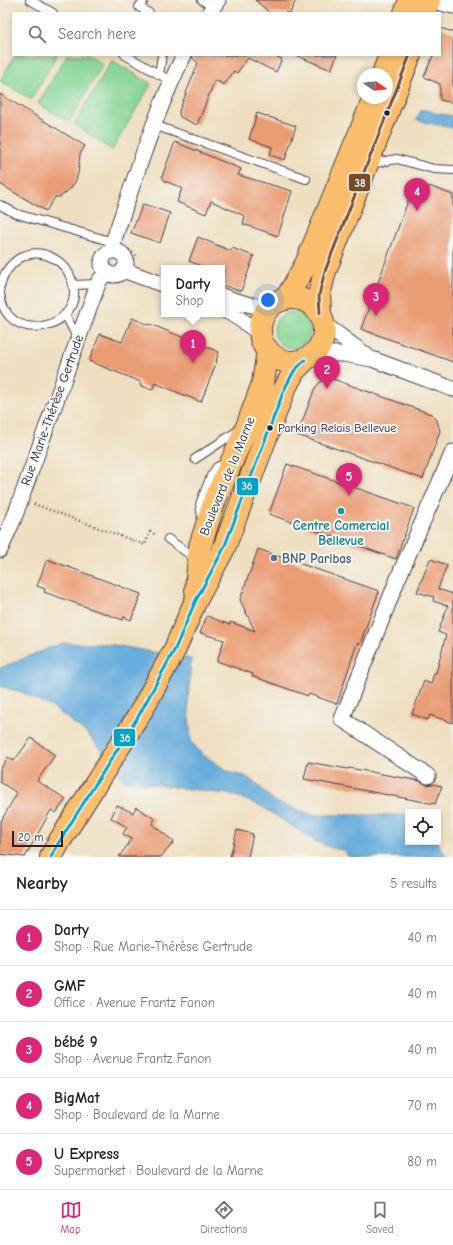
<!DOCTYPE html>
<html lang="en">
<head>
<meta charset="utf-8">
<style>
  :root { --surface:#fff; --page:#f6f6f6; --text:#202124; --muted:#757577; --line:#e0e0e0; --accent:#db2777 }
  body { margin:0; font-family:"Comic Neue",sans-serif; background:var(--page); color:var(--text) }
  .controls { position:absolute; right:12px; bottom:12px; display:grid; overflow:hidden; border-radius:0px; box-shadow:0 2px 6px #0003 }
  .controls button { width:36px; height:36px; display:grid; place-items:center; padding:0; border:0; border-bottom:1px solid var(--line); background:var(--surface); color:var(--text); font:20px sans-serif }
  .compass { position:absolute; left:357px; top:68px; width:36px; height:36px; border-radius:50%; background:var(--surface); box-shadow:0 2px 6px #0003; rotate:105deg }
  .scale { position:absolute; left:12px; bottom:10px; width:51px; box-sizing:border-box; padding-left:4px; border:2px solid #22223b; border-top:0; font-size:11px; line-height:14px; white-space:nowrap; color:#22223b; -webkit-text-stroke:3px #f6f6f2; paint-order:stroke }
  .you { position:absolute; left:268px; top:300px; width:14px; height:14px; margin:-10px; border:3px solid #fff; border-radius:50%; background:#1a73e8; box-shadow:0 0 0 6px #1a73e833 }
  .badge { display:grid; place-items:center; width:26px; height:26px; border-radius:50%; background:var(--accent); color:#fff; font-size:13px; font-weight:700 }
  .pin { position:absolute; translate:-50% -33px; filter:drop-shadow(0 1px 2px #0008) }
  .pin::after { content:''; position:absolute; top:21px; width:14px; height:12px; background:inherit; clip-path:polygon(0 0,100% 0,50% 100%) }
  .popup { position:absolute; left:161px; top:265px; width:64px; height:52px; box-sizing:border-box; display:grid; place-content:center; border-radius:0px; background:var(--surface); filter:drop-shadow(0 1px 3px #0005); font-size:13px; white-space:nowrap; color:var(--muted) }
  .popup b { font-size:15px; color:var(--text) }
  .popup::after { content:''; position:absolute; left:50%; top:100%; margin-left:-8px; border:8px solid transparent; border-top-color:var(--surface) }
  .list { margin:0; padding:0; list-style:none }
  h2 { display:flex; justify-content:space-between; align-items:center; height:52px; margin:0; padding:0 16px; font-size:17px }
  h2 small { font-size:13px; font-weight:400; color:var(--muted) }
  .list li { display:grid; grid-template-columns:26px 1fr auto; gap:12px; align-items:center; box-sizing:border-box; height:56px; padding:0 16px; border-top:1px solid var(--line) }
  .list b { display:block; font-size:15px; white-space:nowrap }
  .list p { margin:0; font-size:13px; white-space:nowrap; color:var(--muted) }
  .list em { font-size:13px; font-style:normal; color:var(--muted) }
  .icon { flex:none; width:22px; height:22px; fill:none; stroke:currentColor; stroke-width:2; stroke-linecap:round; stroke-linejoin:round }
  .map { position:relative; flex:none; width:453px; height:857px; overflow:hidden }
  .search { position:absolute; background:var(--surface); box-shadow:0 2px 6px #0003; left:12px; right:12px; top:12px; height:44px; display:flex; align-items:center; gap:10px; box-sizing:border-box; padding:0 14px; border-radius:0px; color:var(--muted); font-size:15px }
  .sheet { height:332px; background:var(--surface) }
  nav { display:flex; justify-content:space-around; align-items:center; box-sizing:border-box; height:56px; border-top:1px solid var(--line); background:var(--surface); font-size:11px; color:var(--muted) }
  nav a { display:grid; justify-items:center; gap:2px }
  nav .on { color:var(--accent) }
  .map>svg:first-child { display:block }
  .green { fill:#87d695; stroke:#547c68 }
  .water { fill:#66acdc; stroke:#44678c }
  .building { fill:#ea9c73 }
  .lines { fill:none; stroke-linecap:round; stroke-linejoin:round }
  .lane-casing { stroke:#413e4f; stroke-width:10 }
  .street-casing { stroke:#413e4f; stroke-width:17 }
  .primary-casing { stroke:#413e4f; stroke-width:24 }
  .path { stroke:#413e4f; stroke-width:2.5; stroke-dasharray:1 3; stroke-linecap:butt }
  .lane { stroke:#fff; stroke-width:8 }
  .street { stroke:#fff; stroke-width:15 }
  .primary { stroke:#fabe6d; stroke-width:22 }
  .bus-1-casing { stroke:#f6f6f2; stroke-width:6 }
  .bus-2-casing { stroke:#f6f6f2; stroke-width:6 }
  .bus-1 { stroke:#7a4b2a; stroke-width:3 }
  .bus-2 { stroke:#02a2c7; stroke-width:3 }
  .bus-dot { fill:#22223b; stroke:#f6f6f2; stroke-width:1.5 }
  .culture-dot { fill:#0f9aa8; stroke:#f6f6f2; stroke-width:1.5 }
  .service-dot { fill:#5c6f8a; stroke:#f6f6f2; stroke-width:1.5 }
  .labels { text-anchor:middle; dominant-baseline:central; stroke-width:4; stroke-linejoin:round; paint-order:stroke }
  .bus-label { font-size:12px; fill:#22223b; stroke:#f6f6f2; text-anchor:start }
  .street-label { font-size:13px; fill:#22223b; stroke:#f6f6f2 }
  .culture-label { font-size:13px; font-weight:bold; fill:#0d838f; stroke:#f6f6f2 }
  .service-label { font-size:13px; font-weight:bold; fill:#4e5e75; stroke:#f6f6f2; text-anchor:start }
  .line-badge { stroke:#f6f6f2; stroke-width:1.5 }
  .badge-label { font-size:11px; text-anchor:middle; font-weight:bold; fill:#fff }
</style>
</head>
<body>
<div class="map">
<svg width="453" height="857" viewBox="0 0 453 857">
  <rect width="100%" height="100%" fill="#f6f6f2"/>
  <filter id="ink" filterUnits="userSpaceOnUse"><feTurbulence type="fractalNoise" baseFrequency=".025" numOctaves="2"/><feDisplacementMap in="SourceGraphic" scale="8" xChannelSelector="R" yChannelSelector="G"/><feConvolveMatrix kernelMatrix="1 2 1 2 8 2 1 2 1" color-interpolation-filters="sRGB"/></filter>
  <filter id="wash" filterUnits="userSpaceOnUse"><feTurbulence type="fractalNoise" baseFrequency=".012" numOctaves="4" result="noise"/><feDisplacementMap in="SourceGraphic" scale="16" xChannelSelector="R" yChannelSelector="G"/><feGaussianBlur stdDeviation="0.9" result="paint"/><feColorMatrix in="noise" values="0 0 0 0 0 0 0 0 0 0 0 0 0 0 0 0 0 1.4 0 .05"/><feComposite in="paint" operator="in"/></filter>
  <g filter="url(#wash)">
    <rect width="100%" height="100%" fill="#efdfc0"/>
    <path class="green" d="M15,55H57L31,99L0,81Z
      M67,55H88L103,64L69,122L38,104Z
      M112,60L151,84L112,150L74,124Z
      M274 330a18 18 0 1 1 36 0a18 18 0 1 1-36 0Z"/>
    <path class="water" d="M421,110H428L434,113L453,116V128L416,120Z
      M62,643L108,644L191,659L188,702L191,742L205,756L231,773L245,776L251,780L261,788L273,801L313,815H408V842H437L447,857H349L343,850L332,848L315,841L261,806L233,795L123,780L89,735L54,708L21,692L0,686V668Z"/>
    <g id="blocks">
      <path class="building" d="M255,0H296L290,13H270Z
        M440,28L453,32V103L440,100V84L424,77L433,55H440Z
        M193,55H273L282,59L276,72L248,58L237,73L234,71L224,85L215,80L197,125L180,117L179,111L198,63L192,57Z
        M295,55H337L331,70Z
        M0,94L85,146L80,154L78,174L75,182L71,188L60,197H55L46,211L0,184Z
        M257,113L296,126L285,160L270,155L272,147L249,139Z
        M175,142L241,169L238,175L292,191L278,236L243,224L245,216L211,201L206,214L177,202L182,188L165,181L162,176Z
        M429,186L453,195V362L361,329L409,198L422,203Z
        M143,204L170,213L160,243L131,233Z
        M198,237L231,251L232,248L254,256L241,291L222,285V277L225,268H206L189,261Z
        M132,318L149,325L150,324L219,352L216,361H217L201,402L155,383L152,390L140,385L141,382L89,361L100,334L122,342Z
        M330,378L431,414L437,420L440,431L423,479L297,435L315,388L320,382Z
        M287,464L414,508L396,559L269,514Z
        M258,549L379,591L360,644L357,643L337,704L309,694L308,696L252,676L253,674L217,661L224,640L200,633L207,616L230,625V622L255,631L240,600Z
        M47,559L141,594L131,620L124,617L123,620L44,592L45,589L37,586Z
        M430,559L447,565L438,589L453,594V723L430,715L428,720L412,714L424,681L431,684L434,673H436L446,635L438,632L448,606L433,601L434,597L417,592Z
        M31,738L55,755L37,781L66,799L56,813L51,810L25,857L0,854V823L17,793L0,782V770L8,757L14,761Z
        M308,762L348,769L349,768L420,781L427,785L432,784L442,786L435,804L304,779Z
        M117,805L133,813L136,807L155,819L152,824L174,842L161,857H119L132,839L123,834L127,827L111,818Z
        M237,830L253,834L248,857H230Z"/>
    </g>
  </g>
  <g filter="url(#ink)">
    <use href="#blocks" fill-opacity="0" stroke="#413e4f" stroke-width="1"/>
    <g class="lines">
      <defs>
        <path id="lane" d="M30,0L53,13
          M144,0L139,7L149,13
          M202,0L213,7
          M125,55L171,81
          M159,75L162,55
          M154,125L306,179
          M370,164L397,159L434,169L453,170
          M0,205L17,214L113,242
          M73,285L98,284
          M0,286C7,262 28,245 53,258C63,263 69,271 72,281C88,329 4,349 0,292
          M65,314L78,339
          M195,459L239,430
          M202,518L200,504L211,476L217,467L227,462
          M168,539L196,559"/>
        <path id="street" d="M429,0L453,6
          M209,13L218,0
          M114,251L113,242C135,179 154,115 184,55
          M102 263a12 12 0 1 1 24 0a12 12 0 1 1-24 0Z
          M123,270L164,285
          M222,296C237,302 253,306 270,308
          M222,309C236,315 249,325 260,334
          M324,324L366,355
          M314,354H344L372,359L453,389
          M0,550L14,518L99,281L107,272
          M428,776L342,719L399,576L453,452"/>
        <path id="primary" d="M405,13L410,0
          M424,13L429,0
          M383,74L390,55
          M260 330a32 32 0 1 1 64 0a32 32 0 1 1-64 0Z
          M286,299L306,264L374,98
          M320,313L319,295L325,271L410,55
          M196,591L200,546L215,500L248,424L263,383L268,350
          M51,857L59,842L139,715L175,649L195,602L224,548L284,390L294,371L305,360"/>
      </defs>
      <use href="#lane" class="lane-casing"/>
      <use href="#street" class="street-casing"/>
      <use href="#primary" class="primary-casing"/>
      <path class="path" d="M129,250L138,257
        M94,261L98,251
        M34,504L145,545L150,532L157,535"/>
      <use href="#lane" class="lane"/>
      <use href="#street" class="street"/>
      <use href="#primary" class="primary"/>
      <defs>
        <path id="bus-1" d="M320,313L319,295L325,271L410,55"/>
        <path id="bus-2" d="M51,857L59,842L139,715L175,649L195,602L224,548L284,390L294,371L305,360"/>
      </defs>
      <use href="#bus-1" class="bus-1-casing"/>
      <use href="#bus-2" class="bus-2-casing"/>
      <use href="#bus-1" class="bus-1"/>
      <use href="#bus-2" class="bus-2"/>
    </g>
  </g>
  <g class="bus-dot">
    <circle cx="387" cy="113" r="3.5"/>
    <circle cx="270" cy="428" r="3.5"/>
  </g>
  <circle class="culture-dot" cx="341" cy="511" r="4"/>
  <circle class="service-dot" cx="274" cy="558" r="4"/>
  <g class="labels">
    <g class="bus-label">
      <text x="278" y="428">Parking Relais Bellevue</text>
    </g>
    <g class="street-label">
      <text transform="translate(52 410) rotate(-70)">Rue Marie-Thérèse Gertrude</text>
      <text transform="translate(227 476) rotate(-68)">Boulevard de la Marne</text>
    </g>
    <g class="culture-label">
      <text x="341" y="525">Centre Comercial<tspan x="341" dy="15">Bellevue</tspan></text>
    </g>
    <g class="service-label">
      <text x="282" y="558">BNP Paribas</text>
    </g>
  </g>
  <g class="line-badge">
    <rect x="348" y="173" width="23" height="19" rx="4" fill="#7a4b2a"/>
    <rect x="236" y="477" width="23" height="19" rx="4" fill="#02a2c7"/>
    <rect x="113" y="728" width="23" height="19" rx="4" fill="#02a2c7"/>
  </g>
  <g class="badge-label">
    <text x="360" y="187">38</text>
    <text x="247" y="490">36</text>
    <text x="125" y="742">36</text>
  </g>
</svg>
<div class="controls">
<button><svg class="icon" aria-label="locate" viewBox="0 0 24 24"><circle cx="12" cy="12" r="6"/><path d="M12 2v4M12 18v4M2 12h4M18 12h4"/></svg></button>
</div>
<svg class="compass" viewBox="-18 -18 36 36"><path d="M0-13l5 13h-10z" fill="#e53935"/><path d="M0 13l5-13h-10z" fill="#757577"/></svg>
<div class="scale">20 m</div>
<div class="you"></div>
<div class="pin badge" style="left:193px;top:363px">1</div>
<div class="popup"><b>Darty</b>Shop</div>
<div class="pin badge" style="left:327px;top:389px">2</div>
<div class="pin badge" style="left:376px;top:316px">3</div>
<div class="pin badge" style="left:417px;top:211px">4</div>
<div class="pin badge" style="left:349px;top:496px">5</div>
<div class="search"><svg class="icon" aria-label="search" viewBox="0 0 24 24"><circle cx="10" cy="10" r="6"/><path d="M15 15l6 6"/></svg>Search here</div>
</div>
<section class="sheet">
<h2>Nearby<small>5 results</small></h2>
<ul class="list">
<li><span class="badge">1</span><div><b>Darty</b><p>Shop · Rue Marie-Thérèse Gertrude</p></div><em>40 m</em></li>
<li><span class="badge">2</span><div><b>GMF</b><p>Office · Avenue Frantz Fanon</p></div><em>40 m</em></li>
<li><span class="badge">3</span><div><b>bébé 9</b><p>Shop · Avenue Frantz Fanon</p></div><em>40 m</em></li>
<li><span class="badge">4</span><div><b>BigMat</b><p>Shop · Boulevard de la Marne</p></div><em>70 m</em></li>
<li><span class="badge">5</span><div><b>U Express</b><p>Supermarket · Boulevard de la Marne</p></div><em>80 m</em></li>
</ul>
</section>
<nav>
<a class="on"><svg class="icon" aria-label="map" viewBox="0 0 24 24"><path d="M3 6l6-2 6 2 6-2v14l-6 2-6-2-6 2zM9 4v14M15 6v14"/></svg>Map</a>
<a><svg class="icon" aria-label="directions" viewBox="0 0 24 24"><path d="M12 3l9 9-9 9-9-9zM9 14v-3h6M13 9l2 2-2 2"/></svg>Directions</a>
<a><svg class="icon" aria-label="saved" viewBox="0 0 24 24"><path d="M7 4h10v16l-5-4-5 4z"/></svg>Saved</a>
</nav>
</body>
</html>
